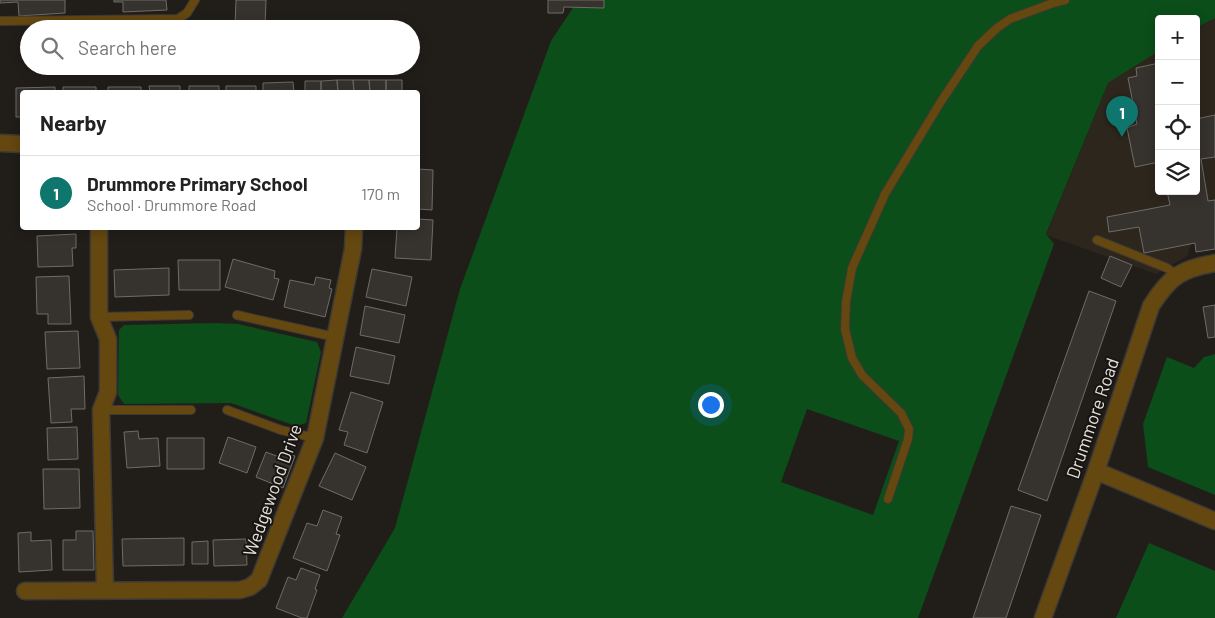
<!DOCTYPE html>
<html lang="en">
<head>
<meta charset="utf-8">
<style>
  :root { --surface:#fff; --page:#f2f2f2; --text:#222; --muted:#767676; --line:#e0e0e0; --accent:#0f766e }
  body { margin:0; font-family:Barlow,sans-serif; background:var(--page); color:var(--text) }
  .controls { position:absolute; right:15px; top:15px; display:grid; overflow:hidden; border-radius:5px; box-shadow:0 2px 12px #0003 }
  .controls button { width:45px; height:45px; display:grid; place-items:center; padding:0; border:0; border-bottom:1px solid var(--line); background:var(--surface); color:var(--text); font:25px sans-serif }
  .you { position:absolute; left:710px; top:404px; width:18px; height:18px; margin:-12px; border:4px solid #fff; border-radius:50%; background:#1a73e8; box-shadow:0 0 0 8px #1a73e833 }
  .badge { display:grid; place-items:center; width:32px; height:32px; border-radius:50%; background:var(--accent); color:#fff; font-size:16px; font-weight:700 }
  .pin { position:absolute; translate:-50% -41px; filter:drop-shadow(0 1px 2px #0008) }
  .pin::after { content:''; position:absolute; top:26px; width:18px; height:15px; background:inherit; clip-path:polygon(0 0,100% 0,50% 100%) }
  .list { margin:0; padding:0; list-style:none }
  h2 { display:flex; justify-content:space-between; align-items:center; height:65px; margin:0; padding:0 20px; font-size:21px }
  h2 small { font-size:16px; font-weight:400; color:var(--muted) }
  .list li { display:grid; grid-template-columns:32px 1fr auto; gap:15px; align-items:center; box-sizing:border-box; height:75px; padding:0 20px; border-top:1px solid var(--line) }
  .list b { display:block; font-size:19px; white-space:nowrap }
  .list p { margin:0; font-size:16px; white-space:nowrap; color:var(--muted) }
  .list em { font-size:16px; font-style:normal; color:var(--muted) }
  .icon { flex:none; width:28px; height:28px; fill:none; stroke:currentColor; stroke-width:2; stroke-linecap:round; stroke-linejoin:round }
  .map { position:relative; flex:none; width:1215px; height:618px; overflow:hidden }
  .search { position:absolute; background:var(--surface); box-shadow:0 2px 12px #0003; left:20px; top:20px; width:400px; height:55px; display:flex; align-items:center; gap:12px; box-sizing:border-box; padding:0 18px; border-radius:28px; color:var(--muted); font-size:19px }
  .panel { position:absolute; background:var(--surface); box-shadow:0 2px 12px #0003; left:20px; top:90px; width:400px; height:140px; border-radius:5px }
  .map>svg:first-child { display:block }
  .built { fill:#2d261d }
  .green { fill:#0b4e19; fill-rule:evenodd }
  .building { fill:#36322e; stroke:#6f6c67 }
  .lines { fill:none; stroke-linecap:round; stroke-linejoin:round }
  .service-casing { stroke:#3c3936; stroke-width:10 }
  .minor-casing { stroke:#3c3936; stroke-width:19 }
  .service { stroke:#654710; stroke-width:8 }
  .minor { stroke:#654710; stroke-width:16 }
  .labels { text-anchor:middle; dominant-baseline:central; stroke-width:4; stroke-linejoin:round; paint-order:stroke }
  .street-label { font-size:18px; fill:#e4e1df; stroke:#181511 }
</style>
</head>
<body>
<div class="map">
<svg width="1215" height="618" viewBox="0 0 1215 618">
  <rect width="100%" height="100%" fill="#211e1a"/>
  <path class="built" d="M1215,18V249L1196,252L1195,244H1191L1187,256L1156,274L1046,235L1108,83L1159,51V191H1196V28Z"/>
  <path class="green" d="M578,0H1215V18L1196,28V19H1159V51L1108,83L1046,234L1054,244L918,618H342L395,528L460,289L551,41ZM807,409L899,441L873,515L781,482Z
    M215,323L238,324L317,342L321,352L306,423L296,426L231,403L124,404L118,395L119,330L124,325Z
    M1215,354V495L1148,467L1143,424L1167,357L1194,368L1204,357Z
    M1149,543L1215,571V618H1116Z"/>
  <path class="building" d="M0,0H65V13L19,16L18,2L0,3Z
    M114,0H166L167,10L123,12V2H114Z
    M236,0H266L265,26L235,25Z
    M548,0H604V8L564,7L563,13H548Z
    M1159,63V162L1135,167L1127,128L1137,124L1128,78L1137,76L1136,68Z
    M337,80L338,92H321V81Z
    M337,80H353L354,92H338Z
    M353,80H369L370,92H354Z
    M369,80H386V92H370Z
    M386,80H402V92H386Z
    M305,81H321V92H305Z
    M293,82L294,92H263V83Z
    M149,86H180V92H150Z
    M189,86H219V92H189Z
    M226,86H256V92H226Z
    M55,87V92H22V117H16V88Z
    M63,87H96V92H63Z
    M108,87H141V92H108Z
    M1215,115V157L1201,159L1208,201L1215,200V249L1196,252L1195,243L1144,253L1139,227L1109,232L1107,217L1170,205L1167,191H1196V119Z
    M418,169L433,170L432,210L418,209Z
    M418,219L433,220L431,260L395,258L397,228H418Z
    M76,234V248H72L73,266L38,267L37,236Z
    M1110,256L1132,265L1121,287L1101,278Z
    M233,259L275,271L274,278L279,279L273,300L225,287Z
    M178,260H220V290H179Z
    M169,268V295L115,297L114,270Z
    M372,269L412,277L406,306L366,297Z
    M69,276L71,324H48V314H37L36,277Z
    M316,277L331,280L329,288L332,289L325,317L284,307L290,280L314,285Z
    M1089,291L1116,301L1047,501L1018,490Z
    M1215,305V337L1208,338L1203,307Z
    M365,306L405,315L399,343L360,335Z
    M78,331L80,368L47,369L45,332Z
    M356,347L395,356L389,384L350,376Z
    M84,376L85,409H71L72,422L51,423L48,378Z
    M351,392L383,402L367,453L344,445L348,432L339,430Z
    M77,427L78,459L48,460L47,428Z
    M138,431L139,439L158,438L160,466L127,468L124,432Z
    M228,437L256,447L247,473L219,463Z
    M167,438H204V469H167Z
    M282,450L295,456L283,488L256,477L266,452L279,457Z
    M335,453L366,467L352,500L319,486Z
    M43,469H79L80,508L44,509Z
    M1011,506L1041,515L1006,618H973Z
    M323,510L342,517L336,534L340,535L327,571L293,558L307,523L317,526Z
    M76,531H93L94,570H63V540H76Z
    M31,532V541L51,540L52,570L19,572L18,533Z
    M184,538V565L123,566L122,539Z
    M246,539L247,565L214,566L213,540Z
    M208,541V564H192V542Z
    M301,568L320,575L315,589L317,590L307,618H302L276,608L288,577L296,580Z"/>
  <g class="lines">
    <defs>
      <path id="service" d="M0,21L178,19L187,13L195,0
        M1097,240L1167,268L1177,275
        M237,315L335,337
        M99,317L189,315
        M101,410H191
        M227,410L281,430L315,438
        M888,499L908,439L909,429L901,413L862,375L852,358L845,329L846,302L852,268L885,194L940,103L978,46L997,28L1010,19L1053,3L1065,0"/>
      <path id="minor" d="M0,143L22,144
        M99,228V317L108,339V392L101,410L105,590
        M1096,471L1215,521
        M25,591L240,590L250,587L259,580L315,438L347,279L353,249L354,228
        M1043,618L1096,471L1151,306C1170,276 1181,269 1215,263"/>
    </defs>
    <use href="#service" class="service-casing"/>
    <use href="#minor" class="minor-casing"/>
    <use href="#service" class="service"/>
    <use href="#minor" class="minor"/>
  </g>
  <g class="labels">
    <g class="street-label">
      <text transform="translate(1092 418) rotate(-71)">Drummore Road</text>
      <text transform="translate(272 490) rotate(-70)">Wedgewood Drive</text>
    </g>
  </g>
</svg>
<div class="controls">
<button>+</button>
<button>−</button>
<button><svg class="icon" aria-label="locate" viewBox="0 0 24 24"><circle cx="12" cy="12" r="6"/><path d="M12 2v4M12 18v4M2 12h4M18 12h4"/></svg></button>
<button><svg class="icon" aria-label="layers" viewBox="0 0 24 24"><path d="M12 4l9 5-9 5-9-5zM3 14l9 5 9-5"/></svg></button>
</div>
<div class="you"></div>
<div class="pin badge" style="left:1122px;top:137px">1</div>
<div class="search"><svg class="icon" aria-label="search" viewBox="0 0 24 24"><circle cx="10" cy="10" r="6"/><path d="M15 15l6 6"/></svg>Search here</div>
<section class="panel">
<h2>Nearby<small></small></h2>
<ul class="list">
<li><span class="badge">1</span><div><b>Drummore Primary School</b><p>School · Drummore Road</p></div><em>170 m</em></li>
</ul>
</section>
</div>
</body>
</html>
